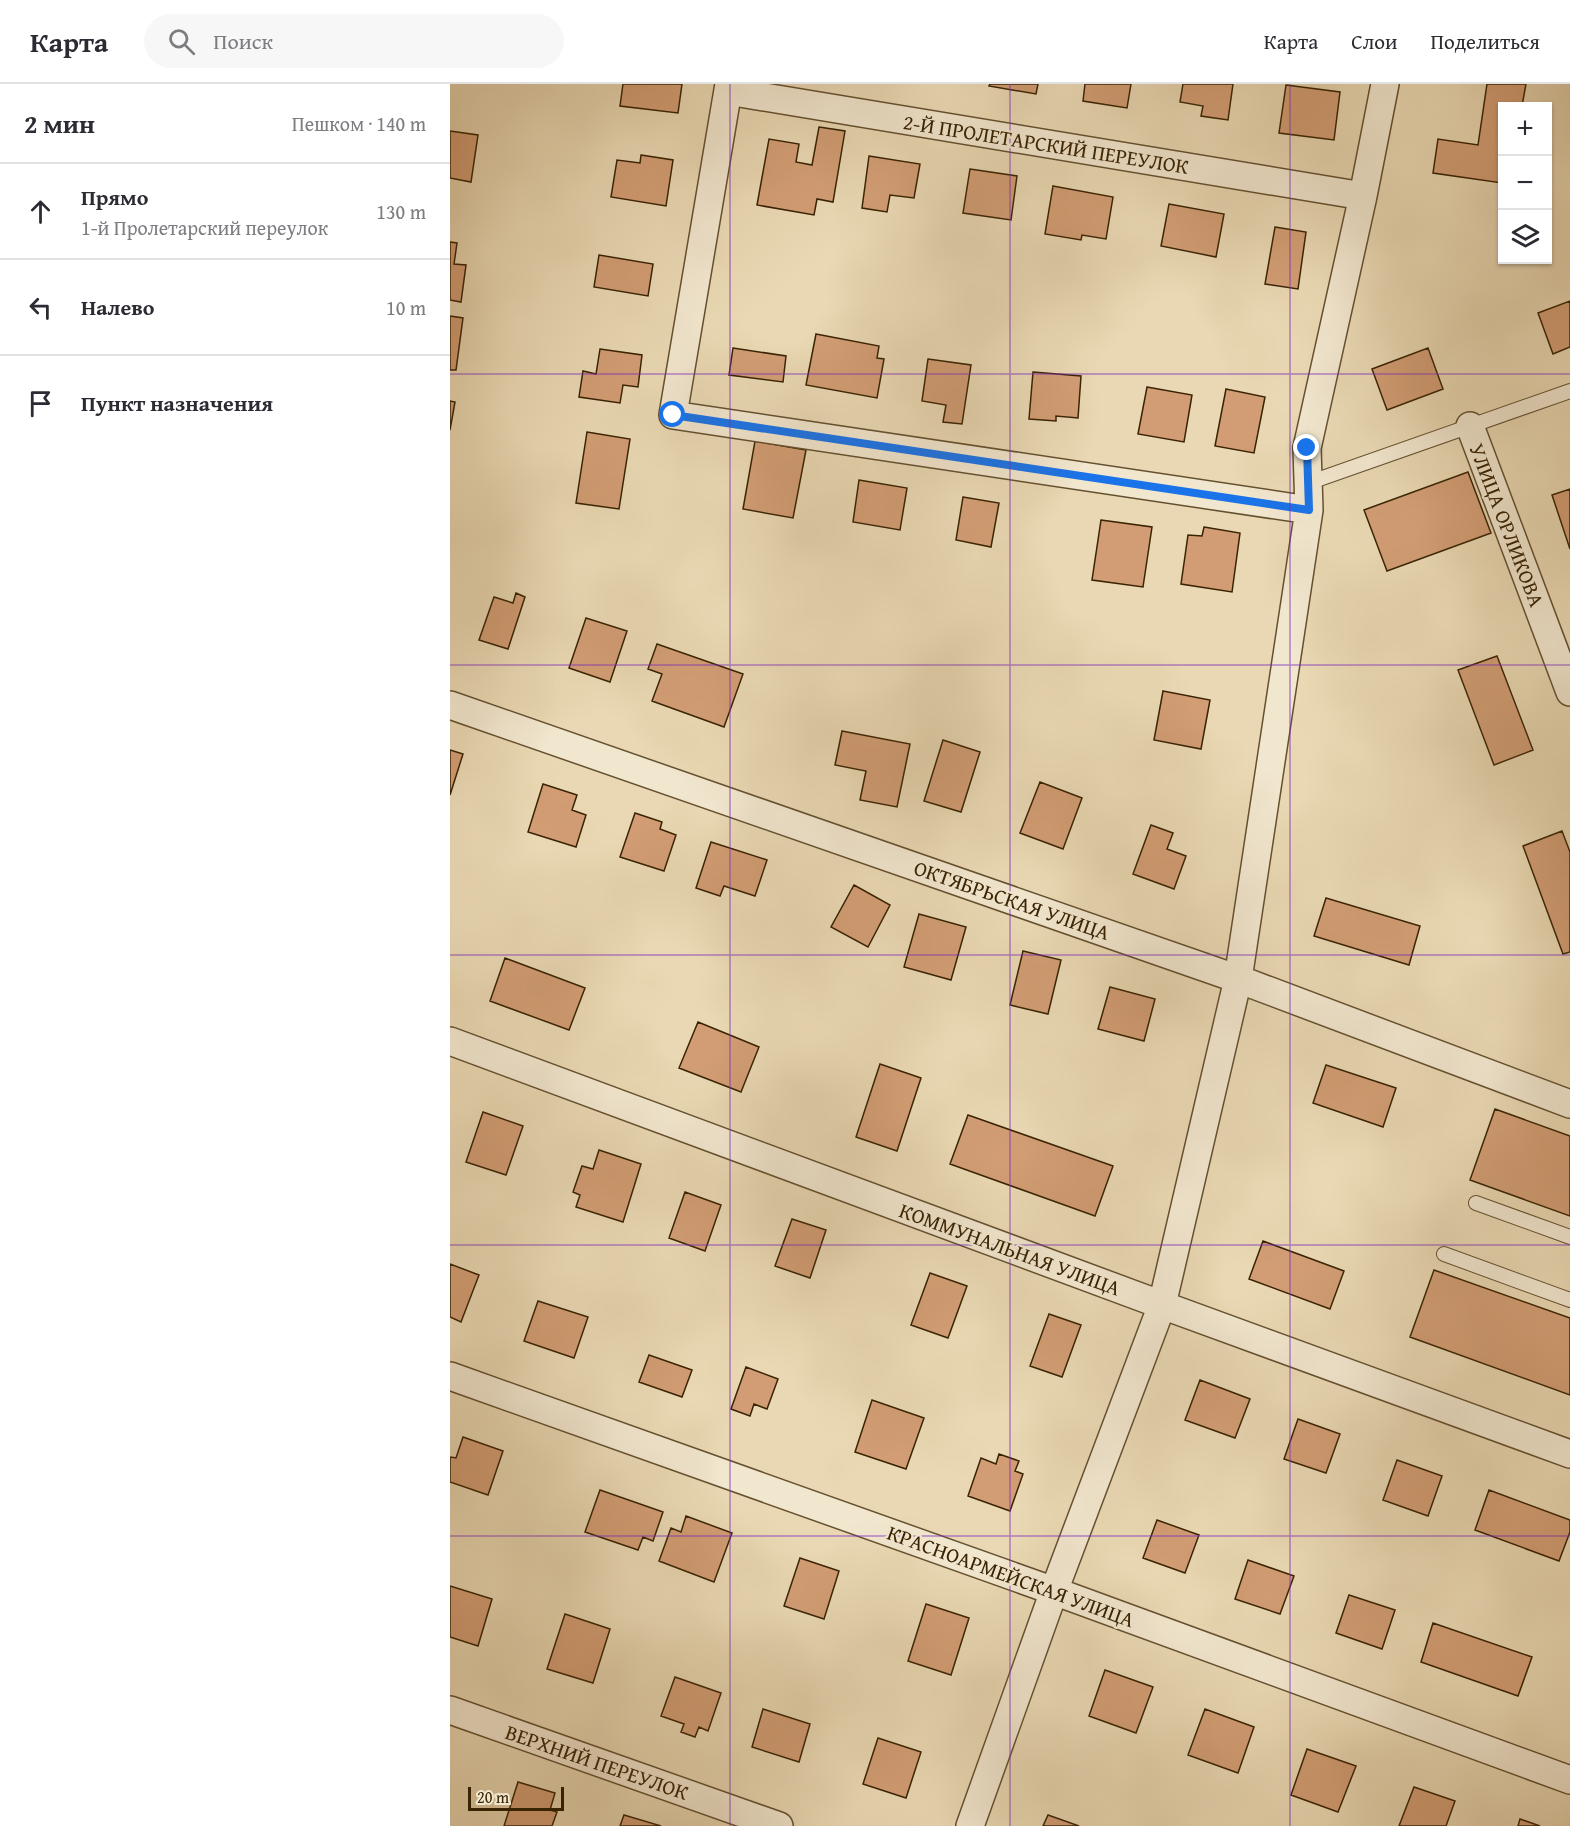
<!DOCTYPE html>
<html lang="ru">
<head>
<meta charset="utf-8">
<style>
  :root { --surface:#fff; --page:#f7f7f7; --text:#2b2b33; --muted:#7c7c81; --line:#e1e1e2 }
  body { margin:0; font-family:"Gentium Book Plus",serif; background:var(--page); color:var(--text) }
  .controls { position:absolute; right:18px; top:18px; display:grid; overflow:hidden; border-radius:0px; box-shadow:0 2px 4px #0004 }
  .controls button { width:54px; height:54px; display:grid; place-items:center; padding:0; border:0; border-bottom:2px solid var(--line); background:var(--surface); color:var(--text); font:30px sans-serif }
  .scale { position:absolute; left:18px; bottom:15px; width:96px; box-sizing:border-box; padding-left:6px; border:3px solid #392303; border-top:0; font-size:16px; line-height:21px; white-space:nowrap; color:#392303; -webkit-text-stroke:4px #f1e6ce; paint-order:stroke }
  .stop { position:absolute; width:18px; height:18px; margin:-14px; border:4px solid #1a73e8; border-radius:50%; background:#fff }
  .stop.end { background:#1a73e8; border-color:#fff; box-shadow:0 2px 6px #0008 }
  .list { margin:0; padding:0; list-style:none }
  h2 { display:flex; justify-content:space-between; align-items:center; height:78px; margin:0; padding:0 24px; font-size:26px }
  h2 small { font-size:20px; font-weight:400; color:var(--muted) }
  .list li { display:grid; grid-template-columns:39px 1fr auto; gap:18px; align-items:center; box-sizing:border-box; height:96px; padding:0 24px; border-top:2px solid var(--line) }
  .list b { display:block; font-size:22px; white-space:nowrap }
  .list p { margin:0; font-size:20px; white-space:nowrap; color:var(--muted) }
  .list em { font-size:20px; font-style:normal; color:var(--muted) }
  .icon { flex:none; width:33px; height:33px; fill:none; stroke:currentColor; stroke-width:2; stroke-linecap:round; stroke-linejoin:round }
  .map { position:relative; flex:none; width:1120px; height:1742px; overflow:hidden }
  header { display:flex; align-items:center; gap:36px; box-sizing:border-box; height:84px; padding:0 30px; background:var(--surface); border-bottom:2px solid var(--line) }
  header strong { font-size:28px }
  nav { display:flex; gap:33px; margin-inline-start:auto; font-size:21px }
  .search { width:420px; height:54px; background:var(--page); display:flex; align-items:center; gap:15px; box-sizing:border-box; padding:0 21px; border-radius:33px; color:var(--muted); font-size:22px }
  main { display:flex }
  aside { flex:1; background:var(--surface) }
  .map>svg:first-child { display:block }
  .building { fill:#d29d74; stroke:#392303; stroke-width:1.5 }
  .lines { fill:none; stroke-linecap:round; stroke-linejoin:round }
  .service-casing { stroke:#65502f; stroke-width:16 }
  .minor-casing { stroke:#65502f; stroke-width:30 }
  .service { stroke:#f1e6ce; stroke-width:14 }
  .minor { stroke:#f1e6ce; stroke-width:27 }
  .route { stroke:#1a73e8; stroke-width:8 }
  .grid { fill:none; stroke:#7b2cbf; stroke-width:1.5; stroke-opacity:0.55 }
  .labels { text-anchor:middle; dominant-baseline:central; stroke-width:4.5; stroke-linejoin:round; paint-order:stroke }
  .street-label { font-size:21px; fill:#392303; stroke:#f1e6ce }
</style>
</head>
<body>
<header>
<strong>Карта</strong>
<div class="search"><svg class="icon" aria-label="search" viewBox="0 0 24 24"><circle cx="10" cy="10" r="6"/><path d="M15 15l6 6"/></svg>Поиск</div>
<nav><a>Карта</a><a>Слои</a><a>Поделиться</a></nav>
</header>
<main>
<aside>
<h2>2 мин<small>Пешком · 140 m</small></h2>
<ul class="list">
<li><svg class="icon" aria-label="ahead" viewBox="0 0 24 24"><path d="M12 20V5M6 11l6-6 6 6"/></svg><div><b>Прямо</b><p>1-й Пролетарский переулок</p></div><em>130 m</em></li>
<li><svg class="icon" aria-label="left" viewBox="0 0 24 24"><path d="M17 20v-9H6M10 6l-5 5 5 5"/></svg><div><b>Налево</b></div><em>10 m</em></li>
<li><svg class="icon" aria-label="arrive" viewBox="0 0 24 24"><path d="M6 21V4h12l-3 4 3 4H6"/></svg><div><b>Пункт назначения</b></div></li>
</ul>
</aside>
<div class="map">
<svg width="1120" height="1742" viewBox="0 0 1120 1742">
  <rect width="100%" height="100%" fill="#e9d8b3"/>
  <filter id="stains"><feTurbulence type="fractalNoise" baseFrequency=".00333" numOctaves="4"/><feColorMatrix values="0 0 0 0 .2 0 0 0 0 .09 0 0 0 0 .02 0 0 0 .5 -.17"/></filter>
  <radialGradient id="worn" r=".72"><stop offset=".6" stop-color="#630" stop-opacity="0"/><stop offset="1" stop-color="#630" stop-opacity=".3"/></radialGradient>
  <path class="building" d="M173,0H232L228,29L170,22Z
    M540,0H588L586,10L539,2Z
    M635,0H681L677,24L633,17Z
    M733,0H783L778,36L751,32L753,22L730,18Z
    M1037,0H1076L1072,22H1052V99L983,89L988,55L1028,61Z
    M836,1L890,8L884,56L829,49Z
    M369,43L395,47L383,118L367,115L364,131L307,121L319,55L349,60L346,78L362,81Z
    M0,47L28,51L21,98L0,94Z
    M191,71L223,76L216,122L161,113L167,76L190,79Z
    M419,72L470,80L464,114L440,111L437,128L412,124Z
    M520,85L567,92L561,136L513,129Z
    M603,102L663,113L656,155L632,151L631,156L595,150Z
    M719,120L774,130L766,173L711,162Z
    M825,143L856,148L848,205L815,200Z
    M0,158L7,159L4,180L16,181L11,218L0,216Z
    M149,171L203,180L198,212L144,203Z
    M1120,217V263L1103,270L1088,229Z
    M0,232L13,234L6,286H0Z
    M366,250L429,262L427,274L434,275L427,314L356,301Z
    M283,264L336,272L333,298L279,291Z
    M978,264L993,305L937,326L922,285Z
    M150,265L192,271L188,303L173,301L170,319L129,313L133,287L146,290Z
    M478,275L521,281L512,340L493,338L496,321L472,317Z
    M583,288L631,292L628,334L606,332V337L579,335Z
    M697,303L742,311L734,358L688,350Z
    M776,305L815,313L804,369L765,362Z
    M0,317L5,318L0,346Z
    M137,348L180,355L169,425L126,419Z
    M305,357L356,366L343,434L293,425Z
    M1018,388L1041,449L937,487L914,426Z
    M409,396L457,404L450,446L403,438Z
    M1120,405V465L1102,411Z
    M513,413L549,419L541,463L506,456Z
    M651,436L702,443L693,503L642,496Z
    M754,443L790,449L782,508L731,500L738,451L752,452Z
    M66,509L75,513L58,565L29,556L44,513L63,519Z
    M136,534L177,547L160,598L119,584Z
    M207,560L293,590L274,643L202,617L212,590L198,585Z
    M1047,572L1083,666L1044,681L1008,586Z
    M713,607L760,616L751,665L704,656Z
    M392,647L460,660L447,723L410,716L416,687L385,681Z
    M493,656L530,668L511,728L474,717Z
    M0,666L13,670L0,711Z
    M590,698L632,714L613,765L570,749Z
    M93,700L127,711L122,726L136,731L126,763L78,748Z
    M185,729L212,738L210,745L226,751L214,787L170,773Z
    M701,741L723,749L717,765L736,772L724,805L683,790Z
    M1112,747L1120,768V868L1113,870L1073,762Z
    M261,758L317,776L305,812L274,802L270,812L246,804Z
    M404,801L440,821L418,863L381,843Z
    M876,814L970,842L959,881L864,852Z
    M469,830L516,843L501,896L454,883Z
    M573,867L611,876L598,930L560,921Z
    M55,874L135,904L119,946L40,917Z
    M660,903L705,915L694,957L648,945Z
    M248,938L309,963L291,1008L229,984Z
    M430,980L471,994L447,1067L406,1053Z
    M876,981L946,1004L933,1043L863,1019Z
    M1045,1025L1120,1052V1132L1020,1096Z
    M33,1028L73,1042L56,1091L16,1078Z
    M518,1031L663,1082L645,1132L500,1080Z
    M149,1066L191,1080L173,1138L126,1123L130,1111L123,1108L132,1082L143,1085Z
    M235,1108L271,1121L255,1167L219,1154Z
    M342,1135L376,1146L360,1194L325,1182Z
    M813,1157L894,1187L880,1225L799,1195Z
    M0,1180L29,1191L11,1238L0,1233Z
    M984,1186L1120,1234V1311L960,1253Z
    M480,1189L517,1202L498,1254L461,1241Z
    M88,1217L138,1233L124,1274L74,1257Z
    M599,1230L631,1241L612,1293L580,1282Z
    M199,1271L242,1286L232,1313L189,1298Z
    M296,1283L328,1295L317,1325L304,1320L300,1332L281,1325Z
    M750,1296L800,1315L785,1354L735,1336Z
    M422,1316L474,1334L456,1385L405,1368Z
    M848,1335L890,1350L876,1389L834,1375Z
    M13,1353L53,1367L38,1411L0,1398V1375L1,1373L6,1374Z
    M549,1370L569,1377L565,1387L573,1390L560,1427L518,1412L531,1374L546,1380Z
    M947,1376L992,1392L978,1432L933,1416Z
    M150,1406L213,1428L203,1457L193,1453L188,1466L135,1448Z
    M1039,1406L1120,1436V1448L1109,1477L1025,1446Z
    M236,1432L282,1449L264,1498L209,1477L221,1444L231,1448Z
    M707,1436L749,1451L735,1489L693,1474Z
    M350,1474L389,1487L374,1535L334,1522Z
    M798,1476L844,1492L830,1530L785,1515Z
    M0,1502L42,1515L28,1562L0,1553Z
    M899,1511L945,1526L932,1565L886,1549Z
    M476,1520L519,1534L501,1591L458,1577Z
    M115,1530L160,1545L143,1599L97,1585Z
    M983,1539L1082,1573L1068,1612L971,1578Z
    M655,1586L703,1603L686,1649L639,1632Z
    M225,1593L271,1609L258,1647L249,1643L245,1653L231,1648L234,1640L211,1632Z
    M313,1625L360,1640L349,1678L302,1663Z
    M755,1625L804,1643L788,1689L738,1671Z
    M428,1654L471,1668L456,1714L413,1700Z
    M857,1665L906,1682L888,1728L841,1711Z
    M68,1698L105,1709L100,1726L107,1728L102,1742H54Z
    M964,1703L1005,1717L996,1742H949Z
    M174,1731L211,1742H170Z
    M598,1731L629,1742H593Z
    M1070,1735L1090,1742H1068Z"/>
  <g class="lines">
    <defs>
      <path id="service" d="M858,399L1120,307
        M1026,1119L1120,1153
        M994,1170L1120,1216"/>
      <path id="minor" d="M279,0L223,331L859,426
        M278,7L913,112
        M1020,342L1120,608
        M0,621L788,895L1120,1020
        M0,957L712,1221L1120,1370
        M0,1292L604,1507L1120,1696
        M0,1626L329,1742
        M520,1742L604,1507L712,1221L788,895L859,426L857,364L913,112L935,0"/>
    </defs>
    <use href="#service" class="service-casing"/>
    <use href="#minor" class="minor-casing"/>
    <use href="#service" class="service"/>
    <use href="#minor" class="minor"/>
  </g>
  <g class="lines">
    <path class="route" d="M223,331L859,426L857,364"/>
  </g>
  <path class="grid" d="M280,0V1742M560,0V1742M840,0V1742M0,290H1120M0,581H1120M0,871H1120M0,1161H1120M0,1452H1120"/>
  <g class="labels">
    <g class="street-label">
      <text transform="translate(596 60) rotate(9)">2-Й ПРОЛЕТАРСКИЙ ПЕРЕУЛОК</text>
      <text transform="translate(1057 441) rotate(69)">УЛИЦА ОРЛИКОВА</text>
      <text transform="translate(562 816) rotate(19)">ОКТЯБРЬСКАЯ УЛИЦА</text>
      <text transform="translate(560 1165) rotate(20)">КОММУНАЛЬНАЯ УЛИЦА</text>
      <text transform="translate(561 1492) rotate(20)">КРАСНОАРМЕЙСКАЯ УЛИЦА</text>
      <text transform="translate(147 1678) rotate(19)">ВЕРХНИЙ ПЕРЕУЛОК</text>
    </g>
  </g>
  <rect width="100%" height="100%" filter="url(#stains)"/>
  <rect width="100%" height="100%" fill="url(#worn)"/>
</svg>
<div class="controls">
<button>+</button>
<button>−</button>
<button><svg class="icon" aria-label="layers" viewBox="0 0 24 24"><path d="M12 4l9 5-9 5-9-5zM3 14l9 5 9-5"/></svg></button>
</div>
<div class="scale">20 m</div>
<div class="stop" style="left:223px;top:331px"></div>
<div class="stop end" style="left:857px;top:364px"></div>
</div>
</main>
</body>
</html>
